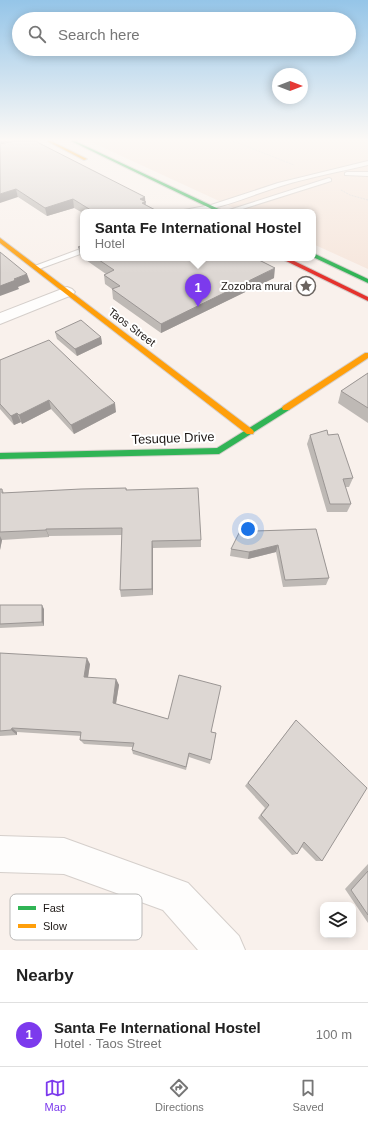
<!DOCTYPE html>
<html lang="en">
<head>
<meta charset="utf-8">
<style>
  :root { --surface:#fff; --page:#f6f6f6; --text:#222; --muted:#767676; --line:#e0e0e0; --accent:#7c3aed }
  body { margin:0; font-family:Arial,sans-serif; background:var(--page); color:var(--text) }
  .controls { position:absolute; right:12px; bottom:12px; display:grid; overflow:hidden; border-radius:8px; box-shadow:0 2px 10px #0003 }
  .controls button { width:36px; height:36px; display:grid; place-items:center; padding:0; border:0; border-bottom:1px solid var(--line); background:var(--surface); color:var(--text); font:20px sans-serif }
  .compass { position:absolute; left:272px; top:68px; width:36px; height:36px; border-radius:50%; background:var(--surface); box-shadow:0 2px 10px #0003; rotate:90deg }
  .you { position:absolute; left:248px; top:529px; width:14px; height:14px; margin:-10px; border:3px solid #fff; border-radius:50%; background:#1a73e8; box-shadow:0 0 0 6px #1a73e833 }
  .badge { display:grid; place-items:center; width:26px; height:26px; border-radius:50%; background:var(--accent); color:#fff; font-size:13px; font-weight:700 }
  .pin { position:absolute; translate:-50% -33px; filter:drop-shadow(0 1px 2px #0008) }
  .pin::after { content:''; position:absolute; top:21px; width:14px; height:12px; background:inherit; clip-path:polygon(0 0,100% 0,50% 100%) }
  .popup { position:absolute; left:80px; top:209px; width:236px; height:52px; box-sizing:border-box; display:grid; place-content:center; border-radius:8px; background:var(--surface); filter:drop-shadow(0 1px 3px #0005); font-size:13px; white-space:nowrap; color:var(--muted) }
  .popup b { font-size:15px; color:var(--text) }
  .popup::after { content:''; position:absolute; left:50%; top:100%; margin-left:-8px; border:8px solid transparent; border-top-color:var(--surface) }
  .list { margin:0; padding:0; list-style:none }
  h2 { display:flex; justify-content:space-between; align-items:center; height:52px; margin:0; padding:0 16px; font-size:17px }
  h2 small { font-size:13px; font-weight:400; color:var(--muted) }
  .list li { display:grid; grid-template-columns:26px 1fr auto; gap:12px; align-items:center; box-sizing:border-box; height:64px; padding:0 16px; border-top:1px solid var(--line) }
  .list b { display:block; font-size:15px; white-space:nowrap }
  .list p { margin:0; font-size:13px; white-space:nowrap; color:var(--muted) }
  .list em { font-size:13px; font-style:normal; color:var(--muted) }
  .icon { flex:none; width:22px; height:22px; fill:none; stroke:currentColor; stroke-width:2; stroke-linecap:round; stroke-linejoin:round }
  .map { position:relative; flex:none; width:368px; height:950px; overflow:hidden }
  .search { position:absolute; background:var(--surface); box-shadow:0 2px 10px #0003; left:12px; right:12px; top:12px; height:44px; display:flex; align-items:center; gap:10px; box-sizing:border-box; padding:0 14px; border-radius:22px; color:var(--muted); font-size:15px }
  .sheet { height:116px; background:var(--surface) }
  nav { display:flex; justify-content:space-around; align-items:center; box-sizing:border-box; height:56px; border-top:1px solid var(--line); background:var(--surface); font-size:11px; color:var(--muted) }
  nav a { display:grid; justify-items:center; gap:2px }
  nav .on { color:var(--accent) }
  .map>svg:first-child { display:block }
  .built { fill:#f6e6dc }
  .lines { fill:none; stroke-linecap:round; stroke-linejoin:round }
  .lane-casing { stroke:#d5cfcb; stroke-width:2 }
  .street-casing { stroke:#d5cfcb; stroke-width:2 }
  .fast-casing { stroke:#d5cfcb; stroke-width:2 }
  .slow-casing { stroke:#d5cfcb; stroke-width:2 }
  .jam-casing { stroke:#d5cfcb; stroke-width:2 }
  .path { stroke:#dedcda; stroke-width:1; stroke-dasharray:2 1; stroke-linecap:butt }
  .lane { fill:#fefdfc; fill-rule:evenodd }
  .street { fill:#fefdfc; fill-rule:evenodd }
  .fast { fill:#30b455; fill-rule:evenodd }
  .slow { fill:#ff9f0a; fill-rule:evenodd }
  .jam { fill:#e5322d; fill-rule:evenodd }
  .wall { fill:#beb9b5 }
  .shaded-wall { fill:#9b9694 }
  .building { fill:#ddd7d3; stroke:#9b9694 }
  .labels { text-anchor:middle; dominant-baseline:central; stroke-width:4; stroke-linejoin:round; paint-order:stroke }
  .far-poi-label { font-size:11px; fill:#1d1815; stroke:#fff; text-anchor:end }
  .far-street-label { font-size:11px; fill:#1d1815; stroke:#fff }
  .street-label { font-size:13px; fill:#1d1815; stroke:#fff }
  .key { fill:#fff; stroke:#bbbab9; stroke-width:1 }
  .key-label { font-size:11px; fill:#1d1815 }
</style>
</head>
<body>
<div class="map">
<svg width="368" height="950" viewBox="0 0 368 950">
  <rect width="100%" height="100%" fill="#f9f1ec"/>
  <path class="built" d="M89,141H368V269L313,244V212H243Z"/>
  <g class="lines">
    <defs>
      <path id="lane" d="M368,161V165C339,172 310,177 281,186C248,196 216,212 181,212L184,210L211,205L278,183Z
        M347,172H368V176L345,175V173Z
        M329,178L331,179V181L233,212H223Z
        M83,248V253L39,269H36L32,267Z"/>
      <path id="street" d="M67,287L72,289L75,292L72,295L0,324V313Z
        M0,836L64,838L188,883L239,936L245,950H198L163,910L64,874L0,872Z"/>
      <path id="fast" d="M71,141H75L225,212H218Z
        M313,253L368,279V283L313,257Z
        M286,405L289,406L290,408L289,410L219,454L0,459V453L217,448Z"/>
      <path id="slow" d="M47,141H51L87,159L84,160Z
        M0,238L253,430L254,432L253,434H247L0,243Z
        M365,353H368V358L289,410H283L282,408L283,406Z"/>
      <path id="jam" d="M280,258H288L368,297V301Z"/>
    </defs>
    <use href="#lane" class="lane-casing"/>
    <use href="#street" class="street-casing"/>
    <use href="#fast" class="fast-casing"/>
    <use href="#slow" class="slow-casing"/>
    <use href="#jam" class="jam-casing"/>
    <path class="path" d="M233,141L294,165
      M341,190L350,195L368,200"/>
    <use href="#lane" class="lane"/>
    <use href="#street" class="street"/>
    <use href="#fast" class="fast"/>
    <use href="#slow" class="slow"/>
    <use href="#jam" class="jam"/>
  </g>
  <path class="wall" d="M0,144L145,201L146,205L159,212H83V213L74,208L47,216L18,197Z
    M83,243V258L80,256L78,247L83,245Z
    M83,258H255L274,278L161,333L113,299L112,289L105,284L104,275L106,274Z
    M55,332L101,337L102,344L77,356L57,339Z
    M0,360L116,412L74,434L51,409L22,424L21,422L14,425L0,409Z
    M368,373V423L338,403L341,391Z
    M310,435H328L353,478L349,487H345L351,504L347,512H327L307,444Z
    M126,488L127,490L201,540V547L153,548V595L121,597L120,590L122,535L49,536V537L2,540L0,550V489H2L4,493Z
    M316,529L329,578L326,585L283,587L276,552L248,559L230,556L231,549L255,531Z
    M0,605L44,609V626L0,628Z
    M0,653L90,664L88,678L116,679L119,685L116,704L216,733L210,764L189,757L186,770L133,754L132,750V747L84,744L80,740L81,736L17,732V735L0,736Z
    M296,720L322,861H316L302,847L297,854L292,855L258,818L265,808L245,786Z
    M368,864V923L345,889Z"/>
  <path class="shaded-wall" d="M0,141H14L0,144Z
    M16,189L18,197L0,203V194Z
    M145,197L146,210L142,212L140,199Z
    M73,199L74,208L47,216L45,208Z
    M275,268L274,278L161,333V324Z
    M27,274L30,282L18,287L19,289L0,296V286L14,279Z
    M101,337L102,344L77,356L75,349Z
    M49,400L51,409L22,424L19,415Z
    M115,403L116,412L74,434L71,425Z
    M17,413L21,422L14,425L11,416Z
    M46,529L49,536V537L46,530Z
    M0,536L2,540L0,550Z
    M152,541L153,548V595L152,589Z
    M278,545L276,552L248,559L249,552Z
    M42,605L44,609V626L42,622Z
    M87,658L90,664L87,683L84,677Z
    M116,679L119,685L115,709L113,703Z
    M12,728L17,732V735L11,730Z"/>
  <path class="building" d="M15,141H35L145,197L140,199L146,202L142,203L159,212H94L73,199L45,208L16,189L0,194V144Z
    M83,243V250L78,247L83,245Z
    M0,252L27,274L14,279L16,280L0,286Z
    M96,258H255L275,268L161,324L112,289L120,286L104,275L114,270Z
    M81,320L101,337L75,349L55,332Z
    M49,340L115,403L71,425L49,400L19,415L17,413L11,416L0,404V360Z
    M368,373V408L341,391Z
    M327,430L328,435L338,434L353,478L343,479L351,504H330L310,435Z
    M126,488V490L198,488L201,540L152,541V589L120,590L122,528L46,529V530L0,532V489H2V493L81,489Z
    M248,529L255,531L316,529L329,578L285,580L278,545L249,552L231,549L240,531Z
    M0,605H42V622L0,624Z
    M0,653L87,658L84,677L116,679L113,703L168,719L179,675L221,686L211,732L216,733L211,760L189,753L186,767L132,750L134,743L80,740L81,732L12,728L11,730L0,731Z
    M296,720L367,788L322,861L304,842L297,854L261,815L269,805L248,783Z
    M368,871V915L351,890Z"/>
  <linearGradient id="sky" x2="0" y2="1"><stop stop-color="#95c5e8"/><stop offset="0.51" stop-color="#fcf9f6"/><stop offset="1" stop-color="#fcf9f6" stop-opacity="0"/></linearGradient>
  <rect width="368" height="274" fill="url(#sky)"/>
  <defs>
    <symbol id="sight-ring" viewBox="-11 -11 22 22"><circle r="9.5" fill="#fff" stroke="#6a6460" stroke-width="1.5"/><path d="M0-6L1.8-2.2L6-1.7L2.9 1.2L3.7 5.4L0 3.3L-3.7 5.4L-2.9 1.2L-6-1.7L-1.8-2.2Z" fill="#6a6460"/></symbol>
  </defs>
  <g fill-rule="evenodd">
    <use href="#sight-ring" x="295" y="275" width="22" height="22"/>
  </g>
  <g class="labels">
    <g class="far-poi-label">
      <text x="292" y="286">Zozobra mural</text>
    </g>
    <g class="far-street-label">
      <text transform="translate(132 327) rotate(37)">Taos Street</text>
    </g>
    <g class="street-label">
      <text transform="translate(173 438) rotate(-2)">Tesuque Drive</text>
    </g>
  </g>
  <rect x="10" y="894" width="132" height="46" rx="6" class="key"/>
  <rect x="18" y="906" width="18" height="4" fill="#30b455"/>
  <rect x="18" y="924" width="18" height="4" fill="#ff9f0a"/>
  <g class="key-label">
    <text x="43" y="912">Fast</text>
    <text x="43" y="930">Slow</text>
  </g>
</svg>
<div class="controls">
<button><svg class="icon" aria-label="layers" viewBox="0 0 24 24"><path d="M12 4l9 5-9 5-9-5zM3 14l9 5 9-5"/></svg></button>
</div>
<svg class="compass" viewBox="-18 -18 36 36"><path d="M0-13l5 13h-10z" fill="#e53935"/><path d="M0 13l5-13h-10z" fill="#767676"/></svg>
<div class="you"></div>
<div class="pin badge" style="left:198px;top:307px">1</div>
<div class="popup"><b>Santa Fe International Hostel</b>Hotel</div>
<div class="search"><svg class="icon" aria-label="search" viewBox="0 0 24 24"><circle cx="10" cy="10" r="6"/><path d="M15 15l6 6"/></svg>Search here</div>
</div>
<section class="sheet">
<h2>Nearby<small></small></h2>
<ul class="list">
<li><span class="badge">1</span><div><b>Santa Fe International Hostel</b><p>Hotel · Taos Street</p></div><em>100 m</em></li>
</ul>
</section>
<nav>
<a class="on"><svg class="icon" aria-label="map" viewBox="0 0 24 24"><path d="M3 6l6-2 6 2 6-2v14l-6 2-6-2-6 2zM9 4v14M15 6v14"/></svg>Map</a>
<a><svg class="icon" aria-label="directions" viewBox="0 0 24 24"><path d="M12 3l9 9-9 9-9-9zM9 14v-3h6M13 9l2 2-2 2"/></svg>Directions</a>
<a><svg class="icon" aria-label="saved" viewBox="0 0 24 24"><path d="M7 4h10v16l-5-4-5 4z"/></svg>Saved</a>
</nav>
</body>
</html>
